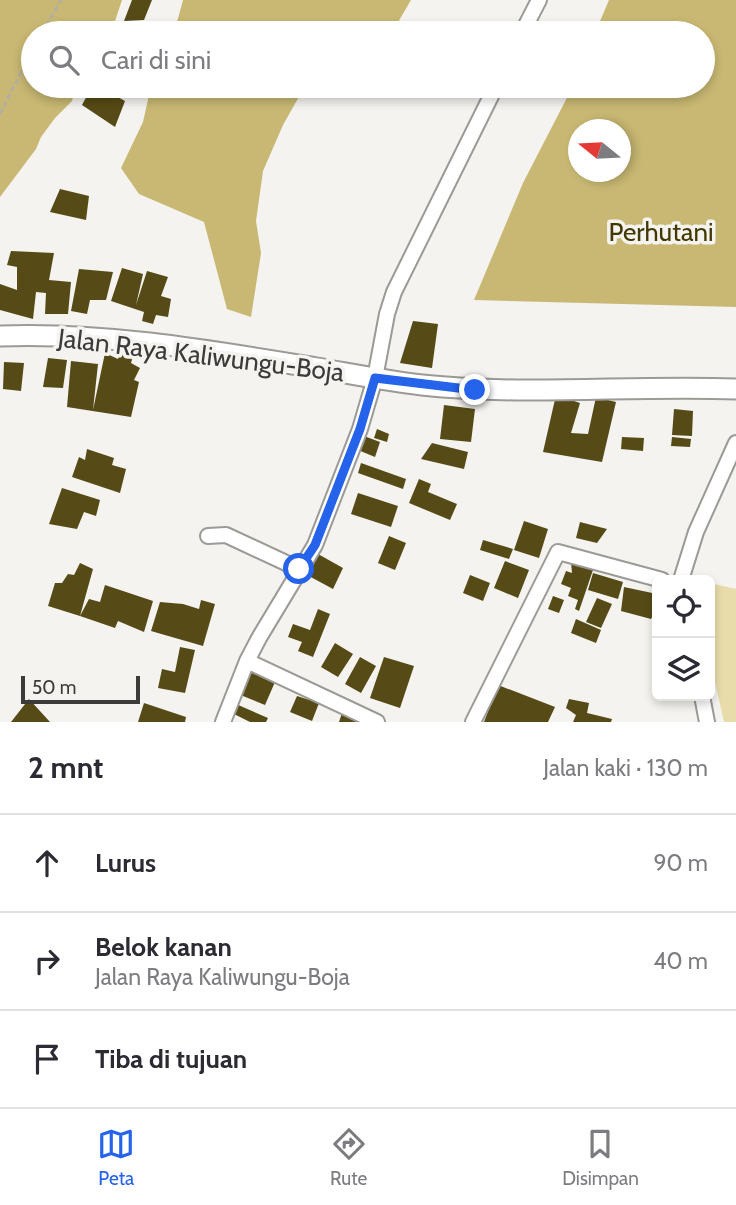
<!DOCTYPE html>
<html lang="id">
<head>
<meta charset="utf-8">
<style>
  :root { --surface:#fff; --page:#f7f7f7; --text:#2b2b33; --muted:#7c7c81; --line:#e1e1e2; --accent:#2563eb }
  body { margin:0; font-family:Cabin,sans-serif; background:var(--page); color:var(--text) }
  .controls { position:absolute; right:21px; bottom:21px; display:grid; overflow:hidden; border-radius:10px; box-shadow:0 4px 10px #0003 }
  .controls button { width:63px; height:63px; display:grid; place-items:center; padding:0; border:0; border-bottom:2px solid var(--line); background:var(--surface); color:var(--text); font:35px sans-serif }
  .compass { position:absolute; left:568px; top:119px; width:63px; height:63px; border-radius:50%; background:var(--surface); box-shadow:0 4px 10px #0003; rotate:288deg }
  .scale { position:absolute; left:21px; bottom:18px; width:119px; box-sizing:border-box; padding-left:7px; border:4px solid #3c3b3a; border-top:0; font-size:19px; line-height:24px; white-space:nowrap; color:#3c3b3a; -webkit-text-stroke:5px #f4f3ef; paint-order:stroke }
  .stop { position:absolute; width:21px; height:21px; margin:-16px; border:5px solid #2563eb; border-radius:50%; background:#fff }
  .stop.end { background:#2563eb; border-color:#fff; box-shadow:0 2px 7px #0008 }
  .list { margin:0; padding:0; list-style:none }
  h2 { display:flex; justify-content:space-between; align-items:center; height:91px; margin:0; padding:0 28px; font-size:30px }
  h2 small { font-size:23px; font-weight:400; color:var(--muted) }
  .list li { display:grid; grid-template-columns:46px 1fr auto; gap:21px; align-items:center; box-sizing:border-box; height:98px; padding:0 28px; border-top:2px solid var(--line) }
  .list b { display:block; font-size:26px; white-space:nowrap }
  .list p { margin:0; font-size:23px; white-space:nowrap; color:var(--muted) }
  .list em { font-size:23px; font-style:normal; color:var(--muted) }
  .icon { flex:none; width:38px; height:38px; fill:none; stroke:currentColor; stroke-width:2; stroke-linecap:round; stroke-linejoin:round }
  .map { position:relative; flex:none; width:736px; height:722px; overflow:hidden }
  .search { position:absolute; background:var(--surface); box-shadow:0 4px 10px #0003; left:21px; right:21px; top:21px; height:77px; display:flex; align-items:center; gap:18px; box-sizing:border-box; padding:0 24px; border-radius:38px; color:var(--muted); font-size:26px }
  .sheet { height:385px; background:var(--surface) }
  nav { display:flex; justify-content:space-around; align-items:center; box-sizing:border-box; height:98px; border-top:2px solid var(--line); background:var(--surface); font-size:19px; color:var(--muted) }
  nav a { display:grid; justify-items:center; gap:4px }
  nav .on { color:var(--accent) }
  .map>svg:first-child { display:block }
  .green { fill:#e8dcaa }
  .forest { fill:#c8b873; fill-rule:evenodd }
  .building { fill:#564b16 }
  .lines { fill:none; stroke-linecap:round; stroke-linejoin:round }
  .minor-casing { stroke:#9b9a96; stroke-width:18 }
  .secondary-casing { stroke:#9b9a96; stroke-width:23 }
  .path { stroke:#afaeab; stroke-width:2.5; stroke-dasharray:5 3.5; stroke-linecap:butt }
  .minor { stroke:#fff; stroke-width:14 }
  .secondary { stroke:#fff; stroke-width:19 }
  .route { stroke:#2563eb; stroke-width:9 }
  .labels { text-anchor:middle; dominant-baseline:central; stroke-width:7; stroke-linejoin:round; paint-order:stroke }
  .park-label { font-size:26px; fill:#433800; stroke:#f4f3ef }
  .street-label { font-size:26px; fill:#3c3b3a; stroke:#f4f3ef }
</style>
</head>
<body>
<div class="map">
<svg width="736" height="722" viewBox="0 0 736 722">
  <rect width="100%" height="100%" fill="#f4f3ef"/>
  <path class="green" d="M710,583L736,589V722H724L710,660Z"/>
  <path class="forest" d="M0,0H122L111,33H33V86H76L72,101L55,118L41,137L36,149L0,197Z
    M183,0H411L394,29L358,25L349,33H174Z
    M609,0H736V307L474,300L523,183L573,86H703V33H595ZM578,130H620V172H578Z
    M151,86H305L283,125L263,171L256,221L261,253L251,317L227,309L204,222L139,194L121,168L143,122Z"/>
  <path class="building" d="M132,0H152L144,20L124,21Z
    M92,86H98L125,101L115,127L82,105Z
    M60,189L89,196L86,220L50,212Z
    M11,251L54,253L49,280L71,282L68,314H45L46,293L36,292L33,319L0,310V284L17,290V267L7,265Z
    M122,268L143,274L136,305L147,271L168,277L161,296L171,299L168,317L156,315L153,324L142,321L144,312L111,301Z
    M79,269L113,272L106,300H90L87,314L71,311Z
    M413,321L438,324L432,368L400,363Z
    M122,348L134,353L131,363L140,368L134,380L139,382L131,417L67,407L71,361L98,364L93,410L105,353L118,359Z
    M48,358L67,360L63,388L43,387Z
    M4,362L24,363L21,391L3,389Z
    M556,395L580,403L571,433L588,434L596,397L616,402L602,462L543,452Z
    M444,405L475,409L471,442L440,439Z
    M674,409L693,411L692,436L672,435Z
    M377,429L389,434L387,442L374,438Z
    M364,436L380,442L375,457L358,450Z
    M622,437L644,438L643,451L621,449Z
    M672,437L691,439L690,447L671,446Z
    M432,443L468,452L464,469L421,459Z
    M87,449L114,458L112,465L126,469L120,493L72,477L79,457L85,460Z
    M361,463L406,479L403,489L358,473Z
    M419,479L431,484L428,492L457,504L450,520L409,503Z
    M62,488L100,500L96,516L84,512L77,529L49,524Z
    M358,493L398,506L391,527L351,514Z
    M524,521L548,529L539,558L514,550Z
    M580,522L607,529L597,543L576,538Z
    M389,536L406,543L395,570L378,563Z
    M483,540L513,549L509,559L480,550Z
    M318,554L343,568L333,589L307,575Z
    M505,561L529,570L518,598L494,588Z
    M571,562L593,570L579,611L575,609L578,600L568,596L571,588L561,584L566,571L572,573Z
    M80,563L93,569L80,616L48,606L55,583H62L68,574L74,575Z
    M593,573L623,582L618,599L588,590Z
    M470,575L490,583L483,601L463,593Z
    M105,585L153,601L144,632L118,621L115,628L80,616L89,599L100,602Z
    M624,587L657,594V607L651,619L621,611Z
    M553,596L564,600L559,613L548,609Z
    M597,598L612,604L601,628L586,622Z
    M201,600L215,604L203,646L151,631L160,602L183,604L199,609Z
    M318,609L330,614L313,657L298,651L302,642L288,637L293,624L310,630Z
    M576,619L601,630L596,643L571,633Z
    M335,643L353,654L338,677L321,667Z
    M180,647L195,650L185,693L158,688L162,669L175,672Z
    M360,657L376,666L361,693L345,684Z
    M384,657L414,666L400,708L370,698Z
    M248,671L275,682L265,705L238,694Z
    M498,685L555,707L548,722H484Z
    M297,696L319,703L312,721L290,712Z
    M29,699L50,722H11Z
    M569,699L589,703L587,713L612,719L611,722H573L576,715L566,708Z
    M144,703L186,717L185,722H138Z
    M236,704L268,718L266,722H250L232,713Z
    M342,713L369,722H339Z"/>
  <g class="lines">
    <defs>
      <path id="minor" d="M522,33L539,0
        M208,536L226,535L299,569
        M681,580L696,532L736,443
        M247,661L377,722
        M702,696L707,722
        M223,722L247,661L259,638L315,545L360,429L375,378L387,314L394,292L496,86
        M473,722L558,552L662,580"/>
      <path id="secondary" d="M0,336C106,332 213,351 317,368C352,374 387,381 422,385C527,396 631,385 736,389"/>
    </defs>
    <use href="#minor" class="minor-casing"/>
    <use href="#secondary" class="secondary-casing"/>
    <path class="path" d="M42,33L61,0
      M0,114L33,49"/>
    <use href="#minor" class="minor"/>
    <use href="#secondary" class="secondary"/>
  </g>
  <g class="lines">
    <path class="route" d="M299,569L315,545L360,429L375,378L475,390"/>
  </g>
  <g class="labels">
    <g class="park-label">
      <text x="661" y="232">Perhutani</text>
    </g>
    <g class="street-label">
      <text transform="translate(201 355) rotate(7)">Jalan Raya Kaliwungu-Boja</text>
    </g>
  </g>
</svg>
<div class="controls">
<button><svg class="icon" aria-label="locate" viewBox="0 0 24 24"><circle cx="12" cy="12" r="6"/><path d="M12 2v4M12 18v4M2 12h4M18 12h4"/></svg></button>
<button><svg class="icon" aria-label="layers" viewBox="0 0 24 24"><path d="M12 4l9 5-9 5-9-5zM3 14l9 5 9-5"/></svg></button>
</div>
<svg class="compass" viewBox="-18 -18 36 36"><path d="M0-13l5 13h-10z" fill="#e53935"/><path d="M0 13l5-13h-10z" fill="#7c7c81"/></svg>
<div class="scale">50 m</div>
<div class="stop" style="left:299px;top:569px"></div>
<div class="stop end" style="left:475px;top:390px"></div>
<div class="search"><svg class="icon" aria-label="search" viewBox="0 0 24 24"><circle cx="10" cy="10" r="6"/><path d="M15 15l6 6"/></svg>Cari di sini</div>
</div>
<section class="sheet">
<h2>2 mnt<small>Jalan kaki · 130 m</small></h2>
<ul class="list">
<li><svg class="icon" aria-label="ahead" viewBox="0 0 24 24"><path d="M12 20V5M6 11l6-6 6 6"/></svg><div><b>Lurus</b></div><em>90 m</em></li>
<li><svg class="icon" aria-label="right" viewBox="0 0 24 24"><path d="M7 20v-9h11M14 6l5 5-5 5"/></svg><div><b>Belok kanan</b><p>Jalan Raya Kaliwungu-Boja</p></div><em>40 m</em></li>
<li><svg class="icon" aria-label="arrive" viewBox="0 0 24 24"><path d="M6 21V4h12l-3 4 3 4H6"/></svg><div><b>Tiba di tujuan</b></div></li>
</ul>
</section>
<nav>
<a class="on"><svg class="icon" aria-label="map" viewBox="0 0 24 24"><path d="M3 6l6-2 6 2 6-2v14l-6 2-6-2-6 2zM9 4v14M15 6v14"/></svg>Peta</a>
<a><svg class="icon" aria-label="directions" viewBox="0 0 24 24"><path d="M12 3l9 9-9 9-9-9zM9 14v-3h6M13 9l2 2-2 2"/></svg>Rute</a>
<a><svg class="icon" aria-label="saved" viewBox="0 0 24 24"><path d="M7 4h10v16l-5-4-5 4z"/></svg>Disimpan</a>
</nav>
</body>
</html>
